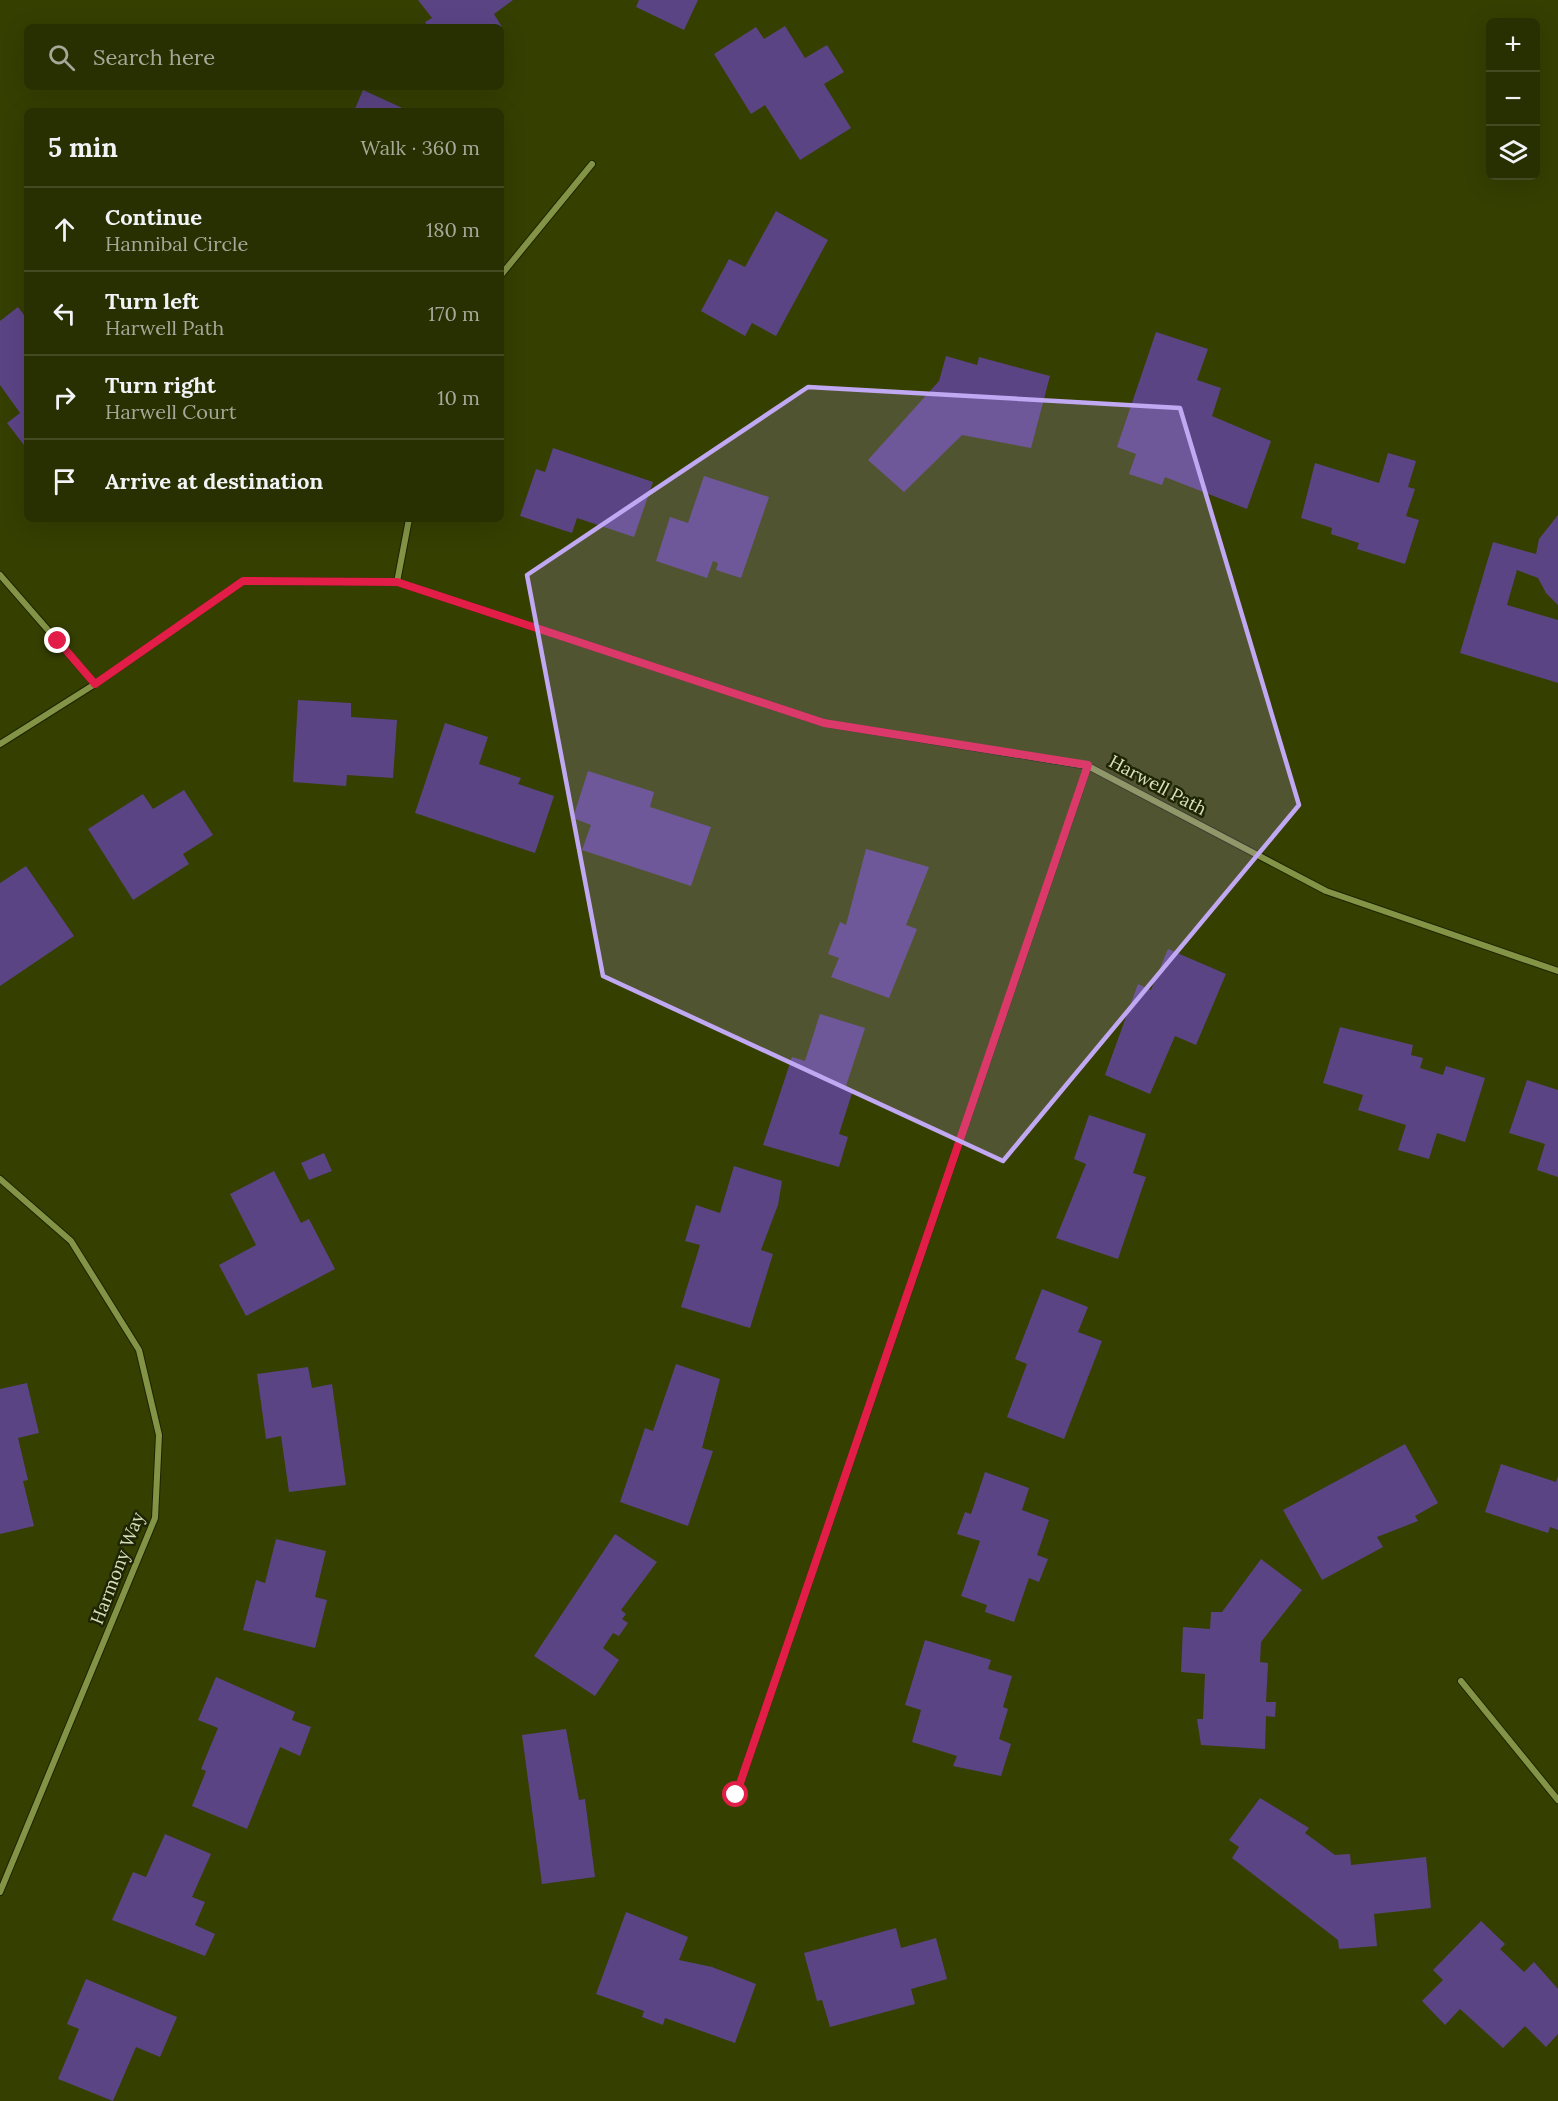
<!DOCTYPE html>
<html lang="en">
<head>
<meta charset="utf-8">
<style>
  :root { --surface:#282f00; --page:#343b0f; --text:#f1f3f6; --muted:#a5a999; --line:#444a22 }
  body { margin:0; font-family:Lora,serif; background:var(--page); color:var(--text) }
  .controls { position:absolute; right:18px; top:18px; display:grid; overflow:hidden; border-radius:9px; box-shadow:0 6px 24px #0002 }
  .controls button { width:54px; height:54px; display:grid; place-items:center; padding:0; border:0; border-bottom:2px solid var(--line); background:var(--surface); color:var(--text); font:30px sans-serif }
  .stop { position:absolute; width:18px; height:18px; margin:-14px; border:4px solid #e11d48; border-radius:50%; background:#fff }
  .stop.end { background:#e11d48; border-color:#fff; box-shadow:0 2px 6px #0008 }
  .list { margin:0; padding:0; list-style:none }
  h2 { display:flex; justify-content:space-between; align-items:center; height:78px; margin:0; padding:0 24px; font-size:26px }
  h2 small { font-size:20px; font-weight:400; color:var(--muted) }
  .list li { display:grid; grid-template-columns:39px 1fr auto; gap:18px; align-items:center; box-sizing:border-box; height:84px; padding:0 24px; border-top:2px solid var(--line) }
  .list b { display:block; font-size:22px; white-space:nowrap }
  .list p { margin:0; font-size:20px; white-space:nowrap; color:var(--muted) }
  .list em { font-size:20px; font-style:normal; color:var(--muted) }
  .icon { flex:none; width:33px; height:33px; fill:none; stroke:currentColor; stroke-width:2; stroke-linecap:round; stroke-linejoin:round }
  .map { position:relative; flex:none; width:1558px; height:2101px; overflow:hidden }
  .search { position:absolute; background:var(--surface); box-shadow:0 6px 24px #0002; left:24px; top:24px; width:480px; height:66px; display:flex; align-items:center; gap:15px; box-sizing:border-box; padding:0 21px; border-radius:9px; color:var(--muted); font-size:22px }
  .panel { position:absolute; background:var(--surface); box-shadow:0 6px 24px #0002; left:24px; top:108px; width:480px; height:414px; border-radius:9px }
  .map>svg:first-child { display:block }
  .building { fill:#5b4484 }
  .lines { fill:none; stroke-linecap:round; stroke-linejoin:round }
  .minor-casing { stroke:#1e2400; stroke-width:8 }
  .minor { stroke:#849446; stroke-width:6 }
  .route { stroke:#e11d48; stroke-width:8 }
  .marked { fill:#c1a8f3; fill-opacity:0.2; stroke:#c1a8f3; stroke-width:4.5; stroke-linejoin:round }
  .labels { text-anchor:middle; dominant-baseline:central; stroke-width:5; stroke-linejoin:round; paint-order:stroke }
  .street-label { font-size:18px; fill:#d7e1ba; stroke:#1e2404 }
</style>
</head>
<body>
<div class="map">
<svg width="1558" height="2101" viewBox="0 0 1558 2101">
  <rect width="100%" height="100%" fill="#353f00"/>
  <path class="building" d="M418,0H513L494,14L502,27H428L425,22L432,18Z
    M639,0H698L684,30L636,7Z
    M785,26L805,58L827,45L844,72L824,84L851,128L800,160L765,105L751,114L714,54L756,27L764,39Z
    M363,90L409,111H354Z
    M776,211L828,240L776,336L752,323L745,336L701,311L729,259L745,267Z
    M18,307L27,319V449L7,423L20,413L0,385V321Z
    M1156,332L1208,349L1197,380L1221,388L1212,416L1271,441L1247,509L1165,477L1162,485L1129,474L1136,454L1117,447Z
    M946,356L977,365L979,357L1050,376L1031,448L962,435L904,492L868,460L939,381Z
    M553,448L653,482L634,537L577,518L572,533L520,516L536,469L545,472Z
    M1388,453L1416,461L1408,487L1415,489L1406,516L1419,520L1405,564L1357,549L1359,543L1331,534L1332,528L1301,518L1315,463L1379,483Z
    M704,476L769,497L741,578L716,570L718,563L713,561L707,578L656,561L670,517L688,523Z
    M1558,515V605L1546,593L1538,578L1517,570L1507,605L1558,620V683L1460,653L1493,542L1536,554L1539,539Z
    M298,700L351,703V717L397,720L393,778L347,775L346,786L293,782Z
    M445,723L488,737L479,764L521,778L518,784L554,796L535,853L415,813Z
    M588,771L654,792L650,807L711,827L691,886L582,850L591,825L573,818Z
    M184,790L213,835L183,854L189,864L133,900L88,829L143,794L153,809Z
    M866,849L929,867L906,925L917,929L889,998L831,977L839,958L828,954L840,922L846,925Z
    M26,866L74,936L0,986V883Z
    M1168,949L1226,974L1196,1045L1175,1036L1150,1094L1105,1075L1138,984L1151,990Z
    M820,1014L865,1028L846,1086L853,1090L839,1134L848,1137L839,1167L763,1145L792,1057L805,1061Z
    M1340,1027L1413,1045L1411,1055L1423,1058L1420,1068L1443,1075L1446,1066L1485,1078L1465,1142L1437,1133L1429,1159L1398,1150L1406,1125L1358,1110L1363,1095L1323,1083Z
    M1527,1080L1558,1090V1177L1537,1170L1545,1144L1509,1133Z
    M1089,1115L1146,1134L1133,1173L1146,1177L1118,1259L1056,1238L1086,1164L1074,1159Z
    M324,1153L332,1171L309,1180L301,1163Z
    M734,1166L782,1181L778,1205L761,1250L773,1254L750,1328L681,1307L700,1245L685,1241L696,1205L720,1213Z
    M274,1171L301,1223L309,1219L335,1269L246,1316L219,1265L256,1245L230,1194Z
    M1042,1289L1088,1307L1078,1332L1102,1341L1064,1439L1007,1417L1027,1364L1015,1359Z
    M676,1364L720,1379L702,1448L713,1451L688,1526L620,1502L645,1428L653,1431Z
    M308,1367L312,1388L332,1384L346,1485L289,1492L281,1436L266,1439L257,1374Z
    M27,1383L39,1433L18,1438L28,1480L23,1481L34,1526L0,1534V1389Z
    M1405,1444L1438,1503L1415,1516L1418,1521L1377,1537L1383,1547L1322,1580L1283,1510Z
    M1501,1464L1556,1482L1558,1476V1530L1550,1527L1548,1533L1485,1512Z
    M985,1472L1029,1488L1022,1510L1049,1520L1037,1555L1048,1559L1039,1582L1029,1578L1014,1622L985,1612L987,1605L961,1596L980,1541L957,1534L965,1512L971,1514Z
    M615,1534L657,1562L621,1610L626,1614L622,1619L628,1623L619,1636L613,1633L603,1648L619,1660L595,1696L534,1656Z
    M276,1539L326,1551L315,1597L327,1600L315,1648L243,1630L256,1580L265,1583Z
    M1261,1559L1302,1590L1261,1642L1260,1662L1268,1663L1266,1702H1276L1275,1717L1266,1716L1265,1749L1201,1745L1197,1719H1203L1205,1674L1181,1672L1183,1627L1210,1629L1211,1612H1222Z
    M925,1640L991,1660L988,1669L1012,1676L1003,1707L1008,1709L999,1739L1011,1744L1001,1776L953,1766L957,1756L912,1742L921,1710L905,1705Z
    M216,1677L295,1712L292,1720L311,1727L300,1756L280,1747L247,1829L192,1806L206,1771L201,1769L218,1728L198,1720Z
    M566,1729L579,1800L585,1799L595,1877L542,1884L522,1735Z
    M1260,1798L1309,1828L1305,1833L1335,1855L1350,1854L1351,1865L1426,1857L1431,1908L1374,1914L1377,1946L1339,1949L1338,1940L1232,1858L1239,1847L1229,1840Z
    M165,1834L211,1854L192,1897L205,1902L195,1925L215,1934L205,1956L112,1920L133,1872L146,1877Z
    M626,1912L688,1937L679,1960L712,1967L756,1984L735,2043L665,2018L663,2025L642,2017L644,2011L596,1994Z
    M1481,1921L1505,1944L1500,1949L1524,1972L1534,1962L1558,1989V2034L1546,2047L1525,2026L1503,2048L1460,2009L1445,2025L1422,2001L1443,1980L1433,1970Z
    M896,1928L901,1948L936,1938L947,1979L911,1989L915,2004L830,2027L822,2000L817,2001L804,1953Z
    M86,1979L177,2017L160,2057L136,2047L113,2101L58,2079L79,2029L67,2024Z"/>
  <g class="lines">
    <defs>
      <path id="minor" d="M501,275L592,164
        M0,575L95,684
        M397,582L409,519
        M0,744L95,684L243,581L397,582L824,723L1088,766L1326,891L1558,971
        M0,1179L71,1241L139,1350L159,1435L155,1518L0,1892
        M1461,1681L1558,1800
        M736,1795L1088,766"/>
    </defs>
    <use href="#minor" class="minor-casing"/>
    <use href="#minor" class="minor"/>
  </g>
  <g class="lines">
    <path class="route" d="M58,641L95,684L243,581L397,582L824,723L1088,765L736,1795"/>
  </g>
  <path class="marked" d="M808,387L1180,408L1299,805L1003,1161L603,976L527,575Z"/>
  <g class="labels">
    <g class="street-label">
      <text transform="translate(1158 785) rotate(28)">Harwell Path</text>
      <text transform="translate(117 1568) rotate(-69)">Harmony Way</text>
    </g>
  </g>
</svg>
<div class="controls">
<button>+</button>
<button>−</button>
<button><svg class="icon" aria-label="layers" viewBox="0 0 24 24"><path d="M12 4l9 5-9 5-9-5zM3 14l9 5 9-5"/></svg></button>
</div>
<div class="stop" style="left:736px;top:1795px"></div>
<div class="stop end" style="left:58px;top:641px"></div>
<div class="search"><svg class="icon" aria-label="search" viewBox="0 0 24 24"><circle cx="10" cy="10" r="6"/><path d="M15 15l6 6"/></svg>Search here</div>
<section class="panel">
<h2>5 min<small>Walk · 360 m</small></h2>
<ul class="list">
<li><svg class="icon" aria-label="ahead" viewBox="0 0 24 24"><path d="M12 20V5M6 11l6-6 6 6"/></svg><div><b>Continue</b><p>Hannibal Circle</p></div><em>180 m</em></li>
<li><svg class="icon" aria-label="left" viewBox="0 0 24 24"><path d="M17 20v-9H6M10 6l-5 5 5 5"/></svg><div><b>Turn left</b><p>Harwell Path</p></div><em>170 m</em></li>
<li><svg class="icon" aria-label="right" viewBox="0 0 24 24"><path d="M7 20v-9h11M14 6l5 5-5 5"/></svg><div><b>Turn right</b><p>Harwell Court</p></div><em>10 m</em></li>
<li><svg class="icon" aria-label="arrive" viewBox="0 0 24 24"><path d="M6 21V4h12l-3 4 3 4H6"/></svg><div><b>Arrive at destination</b></div></li>
</ul>
</section>
</div>
</body>
</html>
